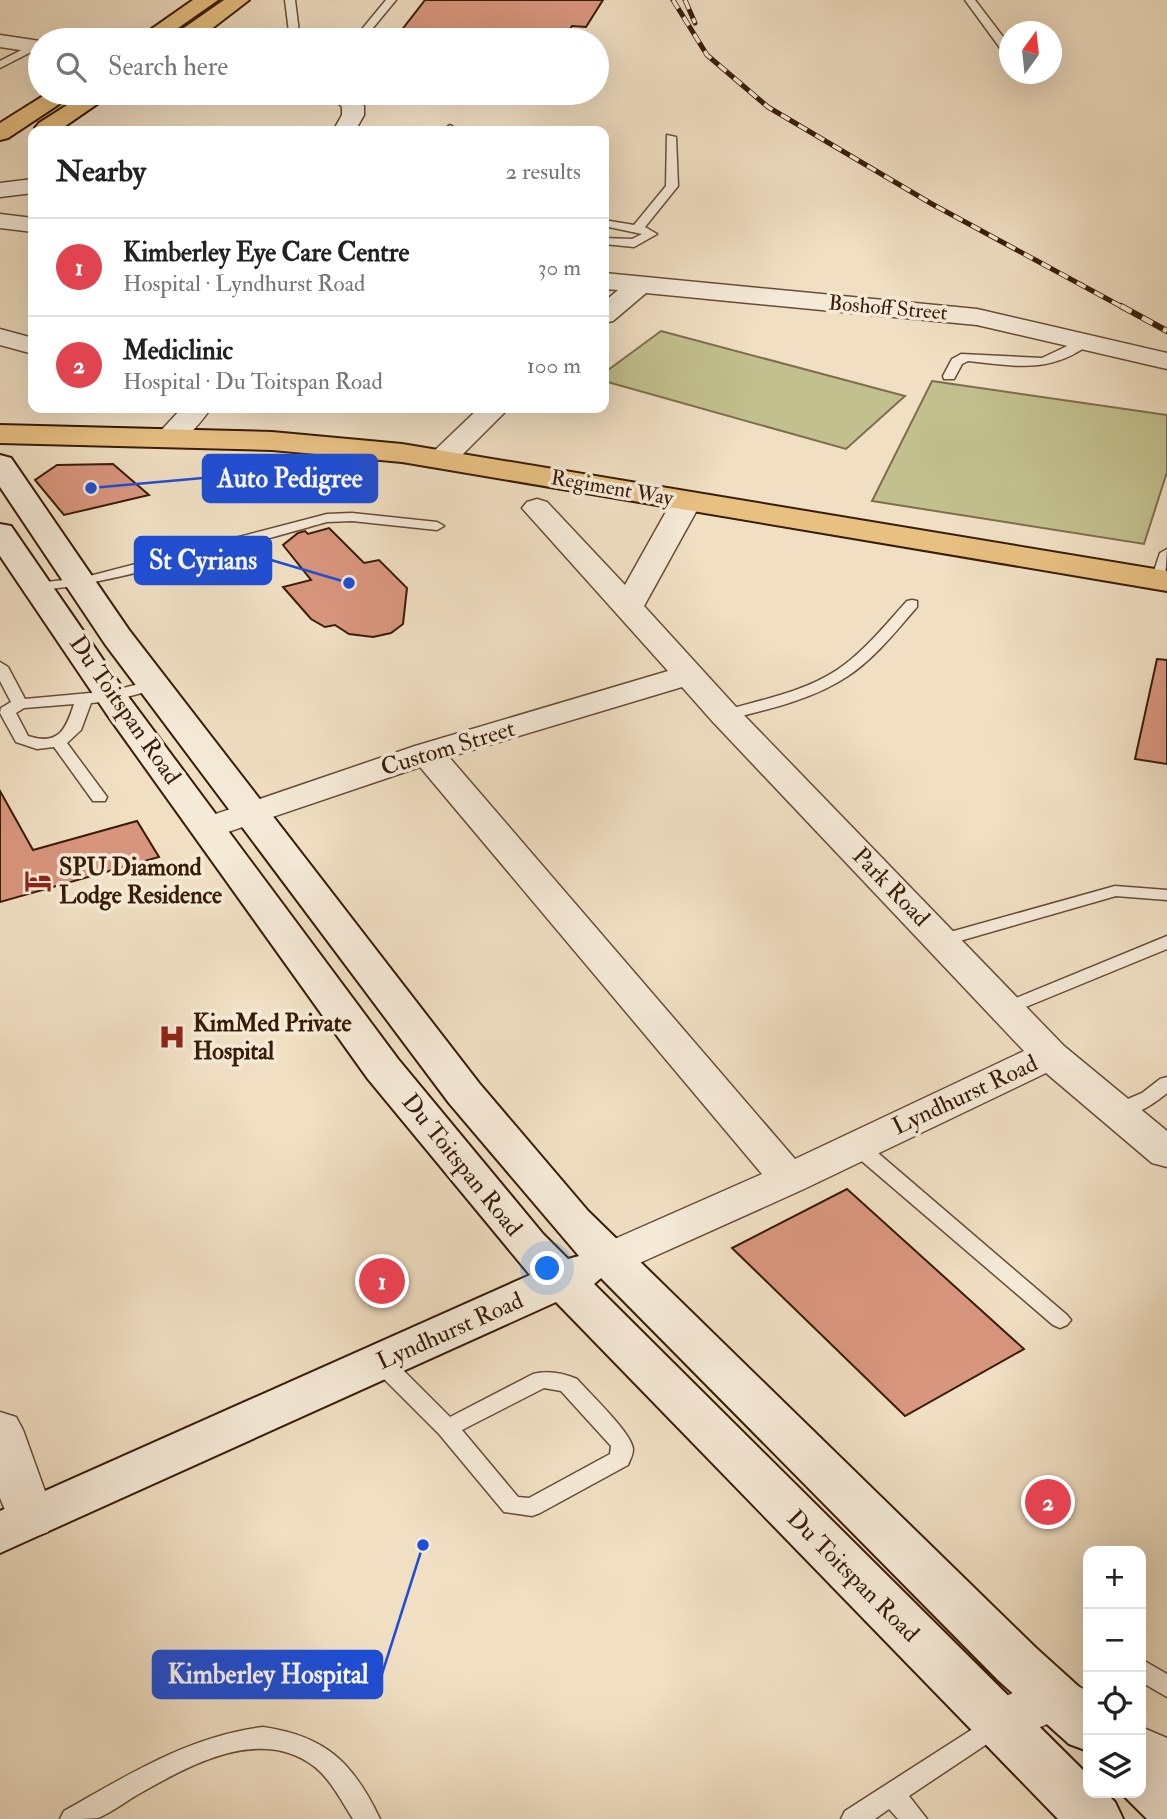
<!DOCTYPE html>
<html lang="en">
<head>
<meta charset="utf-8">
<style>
  :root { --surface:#fff; --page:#f6f6f6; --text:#222; --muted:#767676; --line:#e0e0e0; --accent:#8f2418 }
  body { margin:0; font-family:"IM FELL Double Pica",serif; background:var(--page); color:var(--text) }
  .controls { position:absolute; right:21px; bottom:21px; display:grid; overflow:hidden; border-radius:14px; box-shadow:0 7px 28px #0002 }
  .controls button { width:63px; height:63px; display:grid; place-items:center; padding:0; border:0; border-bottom:2px solid var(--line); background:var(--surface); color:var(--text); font:35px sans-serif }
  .compass { position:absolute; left:999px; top:21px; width:63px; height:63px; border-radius:50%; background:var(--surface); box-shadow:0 7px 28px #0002; rotate:15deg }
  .you { position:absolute; left:548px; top:1269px; width:24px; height:24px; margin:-18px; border:5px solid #fff; border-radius:50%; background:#1a73e8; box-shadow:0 0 0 10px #1a73e833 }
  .badge { display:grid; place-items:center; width:46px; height:46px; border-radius:50%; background:var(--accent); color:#fff; font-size:23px; font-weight:700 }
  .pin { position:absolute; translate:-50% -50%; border:4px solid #fff; box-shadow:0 2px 7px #0006 }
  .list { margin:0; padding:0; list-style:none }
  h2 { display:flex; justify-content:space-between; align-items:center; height:91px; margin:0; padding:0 28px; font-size:30px }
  h2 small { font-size:23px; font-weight:400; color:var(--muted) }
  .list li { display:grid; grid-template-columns:46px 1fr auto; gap:21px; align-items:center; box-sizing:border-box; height:98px; padding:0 28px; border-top:2px solid var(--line) }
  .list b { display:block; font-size:26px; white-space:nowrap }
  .list p { margin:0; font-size:23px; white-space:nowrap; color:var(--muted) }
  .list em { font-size:23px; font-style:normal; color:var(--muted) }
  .icon { flex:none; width:38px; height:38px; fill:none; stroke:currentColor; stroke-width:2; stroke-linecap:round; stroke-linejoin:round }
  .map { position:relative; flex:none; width:1167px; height:1819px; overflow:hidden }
  .search { position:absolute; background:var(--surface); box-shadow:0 7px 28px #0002; left:28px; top:28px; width:581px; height:77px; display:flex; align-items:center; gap:18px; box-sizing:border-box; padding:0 24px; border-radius:38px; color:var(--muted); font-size:26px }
  .panel { position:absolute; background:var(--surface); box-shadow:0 7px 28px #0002; left:28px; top:126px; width:581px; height:287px; border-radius:14px }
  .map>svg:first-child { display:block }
  .green { fill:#c2c08e; stroke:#7e6e4a; stroke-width:2 }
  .building { fill:#d9967e; stroke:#391c06; stroke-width:2 }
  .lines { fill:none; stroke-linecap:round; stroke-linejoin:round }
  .lane-casing { stroke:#674d35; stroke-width:3 }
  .street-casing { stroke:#674d35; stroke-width:3 }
  .secondary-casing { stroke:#391c06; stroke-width:4 }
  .primary-casing { stroke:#391c06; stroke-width:4 }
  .highway-casing { stroke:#391c06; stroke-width:4 }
  .lane { fill:#f5ead8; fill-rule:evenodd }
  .street { fill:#f5ead8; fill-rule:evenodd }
  .secondary { fill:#f5ead8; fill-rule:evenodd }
  .primary { fill:#e8c082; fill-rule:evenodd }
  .highway { fill:#e8c082; fill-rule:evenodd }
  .rail-far1-casing { stroke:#391c06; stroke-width:5 }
  .rail-casing { stroke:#391c06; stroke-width:6 }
  .rail-far1 { stroke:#f5ead8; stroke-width:3.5; stroke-dasharray:10; stroke-linecap:butt }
  .rail { stroke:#f5ead8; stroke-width:4.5; stroke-dasharray:12; stroke-linecap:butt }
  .labels { text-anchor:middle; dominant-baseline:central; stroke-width:7; stroke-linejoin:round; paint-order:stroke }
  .far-street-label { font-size:21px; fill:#391c06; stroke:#f5ead8 }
  .street-label { font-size:24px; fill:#391c06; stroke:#f5ead8 }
  .poi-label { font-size:24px; font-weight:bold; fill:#391c06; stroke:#f5ead8; text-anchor:start }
  .leader { fill:none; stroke:#1d4ed8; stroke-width:2.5 }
  .callout-dot { fill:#1d4ed8; stroke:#f5ead8; stroke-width:2.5 }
  .callout { fill:#1d4ed8; stroke:#1d4ed8; stroke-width:2.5 }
  .callout-label { font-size:26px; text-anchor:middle; font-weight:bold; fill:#fff }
</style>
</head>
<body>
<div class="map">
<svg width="1167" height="1819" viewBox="0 0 1167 1819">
  <rect width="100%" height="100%" fill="#f0dfc3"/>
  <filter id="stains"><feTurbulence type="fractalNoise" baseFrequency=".00286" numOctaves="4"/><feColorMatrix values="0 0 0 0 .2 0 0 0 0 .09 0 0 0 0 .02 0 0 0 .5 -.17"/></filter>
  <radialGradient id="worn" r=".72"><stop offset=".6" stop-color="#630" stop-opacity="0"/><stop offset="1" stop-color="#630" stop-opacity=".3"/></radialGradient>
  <path class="green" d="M661,331L905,396L846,449L604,381V373Z
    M932,381L1167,415V472L1144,544L872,501Z"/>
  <path class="building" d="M425,0H603L586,27L572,26L563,40H394Z
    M113,464L149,495L64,515L35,480L57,465Z
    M329,528L364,563L379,560L407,588L403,624L391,633L373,637L349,634L335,625L325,627L311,619L283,587L311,580L283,545L298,533L305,531L308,534Z
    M1157,659L1167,660V764L1135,759Z
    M0,791L33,850L137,821L159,857L0,902Z
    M847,1189L1024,1349L905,1416L732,1248Z"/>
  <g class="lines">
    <defs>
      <path id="lane" d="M285,0H295L300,40H290Z
        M386,0H396L363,40H353Z
        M965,0H975L1010,46V52H1003Z
        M577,35L581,36V40H571Z
        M35,43L39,44V48L0,68V61Z
        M450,125L455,128L453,131H442Z
        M667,135L676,137L678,186L645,227L657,234L634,247L604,244V238L632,239L642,234L604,226V220L634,225L666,186Z
        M1086,337L1092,341L1090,344C1048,374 1017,366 968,361L962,364L954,379H944L943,376L952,359L961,354L1042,358Z
        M352,513L437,522L444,526L437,530L352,521L327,522C290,532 47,603 30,587L37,583L82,578L327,514Z
        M1167,549L1165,580L1158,584L1153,583L1151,580L1160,553Z
        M912,600L917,601V607C896,631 875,658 848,676C812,700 766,710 725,720L717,715L719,712C759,700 802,693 837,670C864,652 885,625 907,601Z
        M0,662L8,667L25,699L112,691L154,680L160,682L162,685L160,688L112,701L91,703L81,730L67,743L107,797L105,801H93L54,747L37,749L16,742L0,713L1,708L11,702L0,681ZM74,704C66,729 59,746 28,736L16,713L24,708Z
        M1115,886L1167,890V900L1116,896L942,946L933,940L936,936Z
        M1167,936V949L1011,1013L1005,1015L996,1009L999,1005Z
        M1167,1077V1093C1154,1104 1127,1122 1109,1117L1106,1112L1109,1107L1142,1093L1160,1079Z
        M857,1139L864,1141L1067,1315L1071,1320L1067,1325L1060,1328L1053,1325L850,1151L847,1146L850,1141Z
        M381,1354L389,1356L450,1417L533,1374C548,1370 563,1373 577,1379C589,1393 632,1433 633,1449C633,1455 630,1460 628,1465L540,1513L532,1516L504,1512L439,1434L373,1368L370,1362L373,1356ZM544,1388L561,1391L611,1446L610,1454L529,1498L518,1497L462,1430Z
        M1141,1659L1167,1674V1697L1141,1682Z
        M996,1714L1005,1718L1008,1725L1005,1732L909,1796L927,1819H898L889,1809L875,1819H841L845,1811Z
        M263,1727C325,1736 353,1762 380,1819H353C342,1802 331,1780 315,1767C262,1726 194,1763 144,1791C129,1799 114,1811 98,1818C88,1819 71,1819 60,1819L64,1811C128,1775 189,1736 263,1727Z"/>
      <path id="street" d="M0,35L40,41V53L0,47Z
        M316,93H352L364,106V115L355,131H333L342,115V107L336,101L319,98Z
        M33,179V193L0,197V183Z
        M0,214L33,218V232L0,228Z
        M604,273L977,309L1167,353V369L977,325L646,293L613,321L604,323V302L618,290L604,289Z
        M0,329L33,338V354L0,345Z
        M182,408H211C199,425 181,449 159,443L155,437Z
        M479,408H509L452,465L442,468L432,465L428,459L432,453Z
        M687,492L697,495L702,501L644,606L737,708L1064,1046L1167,1131V1167L1152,1163L1046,1073L804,1189L624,1270L609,1275L594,1270L587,1259L594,1248L762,1174L420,767L222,834L210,838L198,834L192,827L198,820L415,746L668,671L522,508L527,502L537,499L547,502L625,585L672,501L677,495ZM682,687L713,722L1024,1051L795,1159L449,757Z
        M0,1412L16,1417L23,1430L55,1519L48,1532L31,1538L14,1532L0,1498Z
        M1054,1675L1088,1691V1739L1052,1722L999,1745L981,1739L973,1723L981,1707Z
        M1141,1727L1167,1738V1788L1141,1776Z"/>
      <path id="secondary" d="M0,455L11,458L129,630L479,1083L588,1211L1036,1648L1088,1695V1751L1069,1744L998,1680L601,1278L594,1284L1088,1775V1793H1106L1115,1802L1123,1819H1058L556,1302L0,1553V1511L530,1275L368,1079L106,713L0,556V524L11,526L130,699L398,1059L543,1234L568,1259L579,1256L449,1103L105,644L0,487Z
        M1141,1753L1160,1760L1167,1766V1819H1147L1121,1793H1141Z"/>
      <path id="primary" d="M0,425L272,432L402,444L1167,571V591L402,462L272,450L0,443Z"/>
      <path id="highway" d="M193,0H218L161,40H136Z
        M224,0H249L197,40H181L178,35L181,30Z
        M48,93H76L8,138L0,140V123Z
        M86,93H113L58,131H37L35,128L39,123Z"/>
    </defs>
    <use href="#lane" class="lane-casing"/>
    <use href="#street" class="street-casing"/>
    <use href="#secondary" class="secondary-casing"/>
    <use href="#primary" class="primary-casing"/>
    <use href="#highway" class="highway-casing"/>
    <use href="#lane" class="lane"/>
    <use href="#street" class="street"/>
    <use href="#secondary" class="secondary"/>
    <use href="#primary" class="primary"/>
    <use href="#highway" class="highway"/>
    <defs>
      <path id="rail-far1" d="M673,0L707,55L768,107L932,204L1124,308
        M685,0L695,23"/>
      <path id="rail" d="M1121,306L1167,331"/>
    </defs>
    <use href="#rail-far1" class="rail-far1-casing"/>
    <use href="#rail" class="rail-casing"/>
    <use href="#rail-far1" class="rail-far1"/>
    <use href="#rail" class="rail"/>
  </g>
  <defs>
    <symbol id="hotel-bare" viewBox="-9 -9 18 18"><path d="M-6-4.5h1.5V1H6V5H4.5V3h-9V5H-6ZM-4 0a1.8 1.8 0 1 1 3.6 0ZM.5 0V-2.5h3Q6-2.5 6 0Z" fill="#8f2418" stroke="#f5ead8" stroke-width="2.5" paint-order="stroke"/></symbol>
    <symbol id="hospital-bare" viewBox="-9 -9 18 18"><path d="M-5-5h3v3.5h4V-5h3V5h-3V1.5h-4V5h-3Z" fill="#8f2418" stroke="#f5ead8" stroke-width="2.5" paint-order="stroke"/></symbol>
  </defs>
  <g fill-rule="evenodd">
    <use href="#hotel-bare" x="19" y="862" width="38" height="38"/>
    <use href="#hospital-bare" x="153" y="1018" width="38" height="38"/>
  </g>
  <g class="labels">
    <g class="far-street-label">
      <text transform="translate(888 308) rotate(5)">Boshoff Street</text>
      <text transform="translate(612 488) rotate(10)">Regiment Way</text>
    </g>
    <g class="street-label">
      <text transform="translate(125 710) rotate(55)">Du Toitspan Road</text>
      <text transform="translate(448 748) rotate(-17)">Custom Street</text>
      <text transform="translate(891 887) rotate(46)">Park Road</text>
      <text transform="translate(965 1095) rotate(-25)">Lyndhurst Road</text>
      <text transform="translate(462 1165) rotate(51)">Du Toitspan Road</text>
      <text transform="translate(450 1331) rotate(-24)">Lyndhurst Road</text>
      <text transform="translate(853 1576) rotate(45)">Du Toitspan Road</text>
    </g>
    <g class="poi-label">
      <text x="59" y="867">SPU Diamond<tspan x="59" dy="28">Lodge Residence</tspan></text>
      <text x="193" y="1023">KimMed Private<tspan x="193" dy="28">Hospital</tspan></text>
    </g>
  </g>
  <path class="leader" d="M91 488L203 478M349 583L271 560M423 1545L382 1674"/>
  <g class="callout-dot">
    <circle cx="91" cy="488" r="7"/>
    <circle cx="349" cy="583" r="7"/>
    <circle cx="423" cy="1545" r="7"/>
  </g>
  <g class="callout">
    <rect x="203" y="455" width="174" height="47" rx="7"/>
    <rect x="135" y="537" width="136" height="47" rx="7"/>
    <rect x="153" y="1651" width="229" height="47" rx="7"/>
  </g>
  <g class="callout-label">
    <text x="290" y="487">Auto Pedigree</text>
    <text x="203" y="569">St Cyrians</text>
    <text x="268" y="1683">Kimberley Hospital</text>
  </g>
  <rect width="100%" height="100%" filter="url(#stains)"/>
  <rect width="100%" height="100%" fill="url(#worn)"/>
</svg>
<div class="controls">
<button>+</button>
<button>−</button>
<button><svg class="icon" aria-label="locate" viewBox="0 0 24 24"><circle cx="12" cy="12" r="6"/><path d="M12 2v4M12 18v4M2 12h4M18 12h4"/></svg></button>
<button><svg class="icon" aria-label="layers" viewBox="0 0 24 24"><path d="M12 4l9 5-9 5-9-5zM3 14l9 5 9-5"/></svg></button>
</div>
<svg class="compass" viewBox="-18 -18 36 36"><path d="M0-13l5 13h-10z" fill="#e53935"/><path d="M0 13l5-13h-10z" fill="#767676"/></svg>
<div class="you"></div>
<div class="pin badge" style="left:382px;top:1281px;background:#e0444e">1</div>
<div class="pin badge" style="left:1048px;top:1502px;background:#e0444e">2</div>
<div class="search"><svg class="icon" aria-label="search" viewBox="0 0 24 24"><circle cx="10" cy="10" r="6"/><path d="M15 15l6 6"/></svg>Search here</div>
<section class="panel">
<h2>Nearby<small>2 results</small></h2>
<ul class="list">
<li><span class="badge" style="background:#e0444e">1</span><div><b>Kimberley Eye Care Centre</b><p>Hospital · Lyndhurst Road</p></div><em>30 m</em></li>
<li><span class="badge" style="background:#e0444e">2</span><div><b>Mediclinic</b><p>Hospital · Du Toitspan Road</p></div><em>100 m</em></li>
</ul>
</section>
</div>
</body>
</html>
